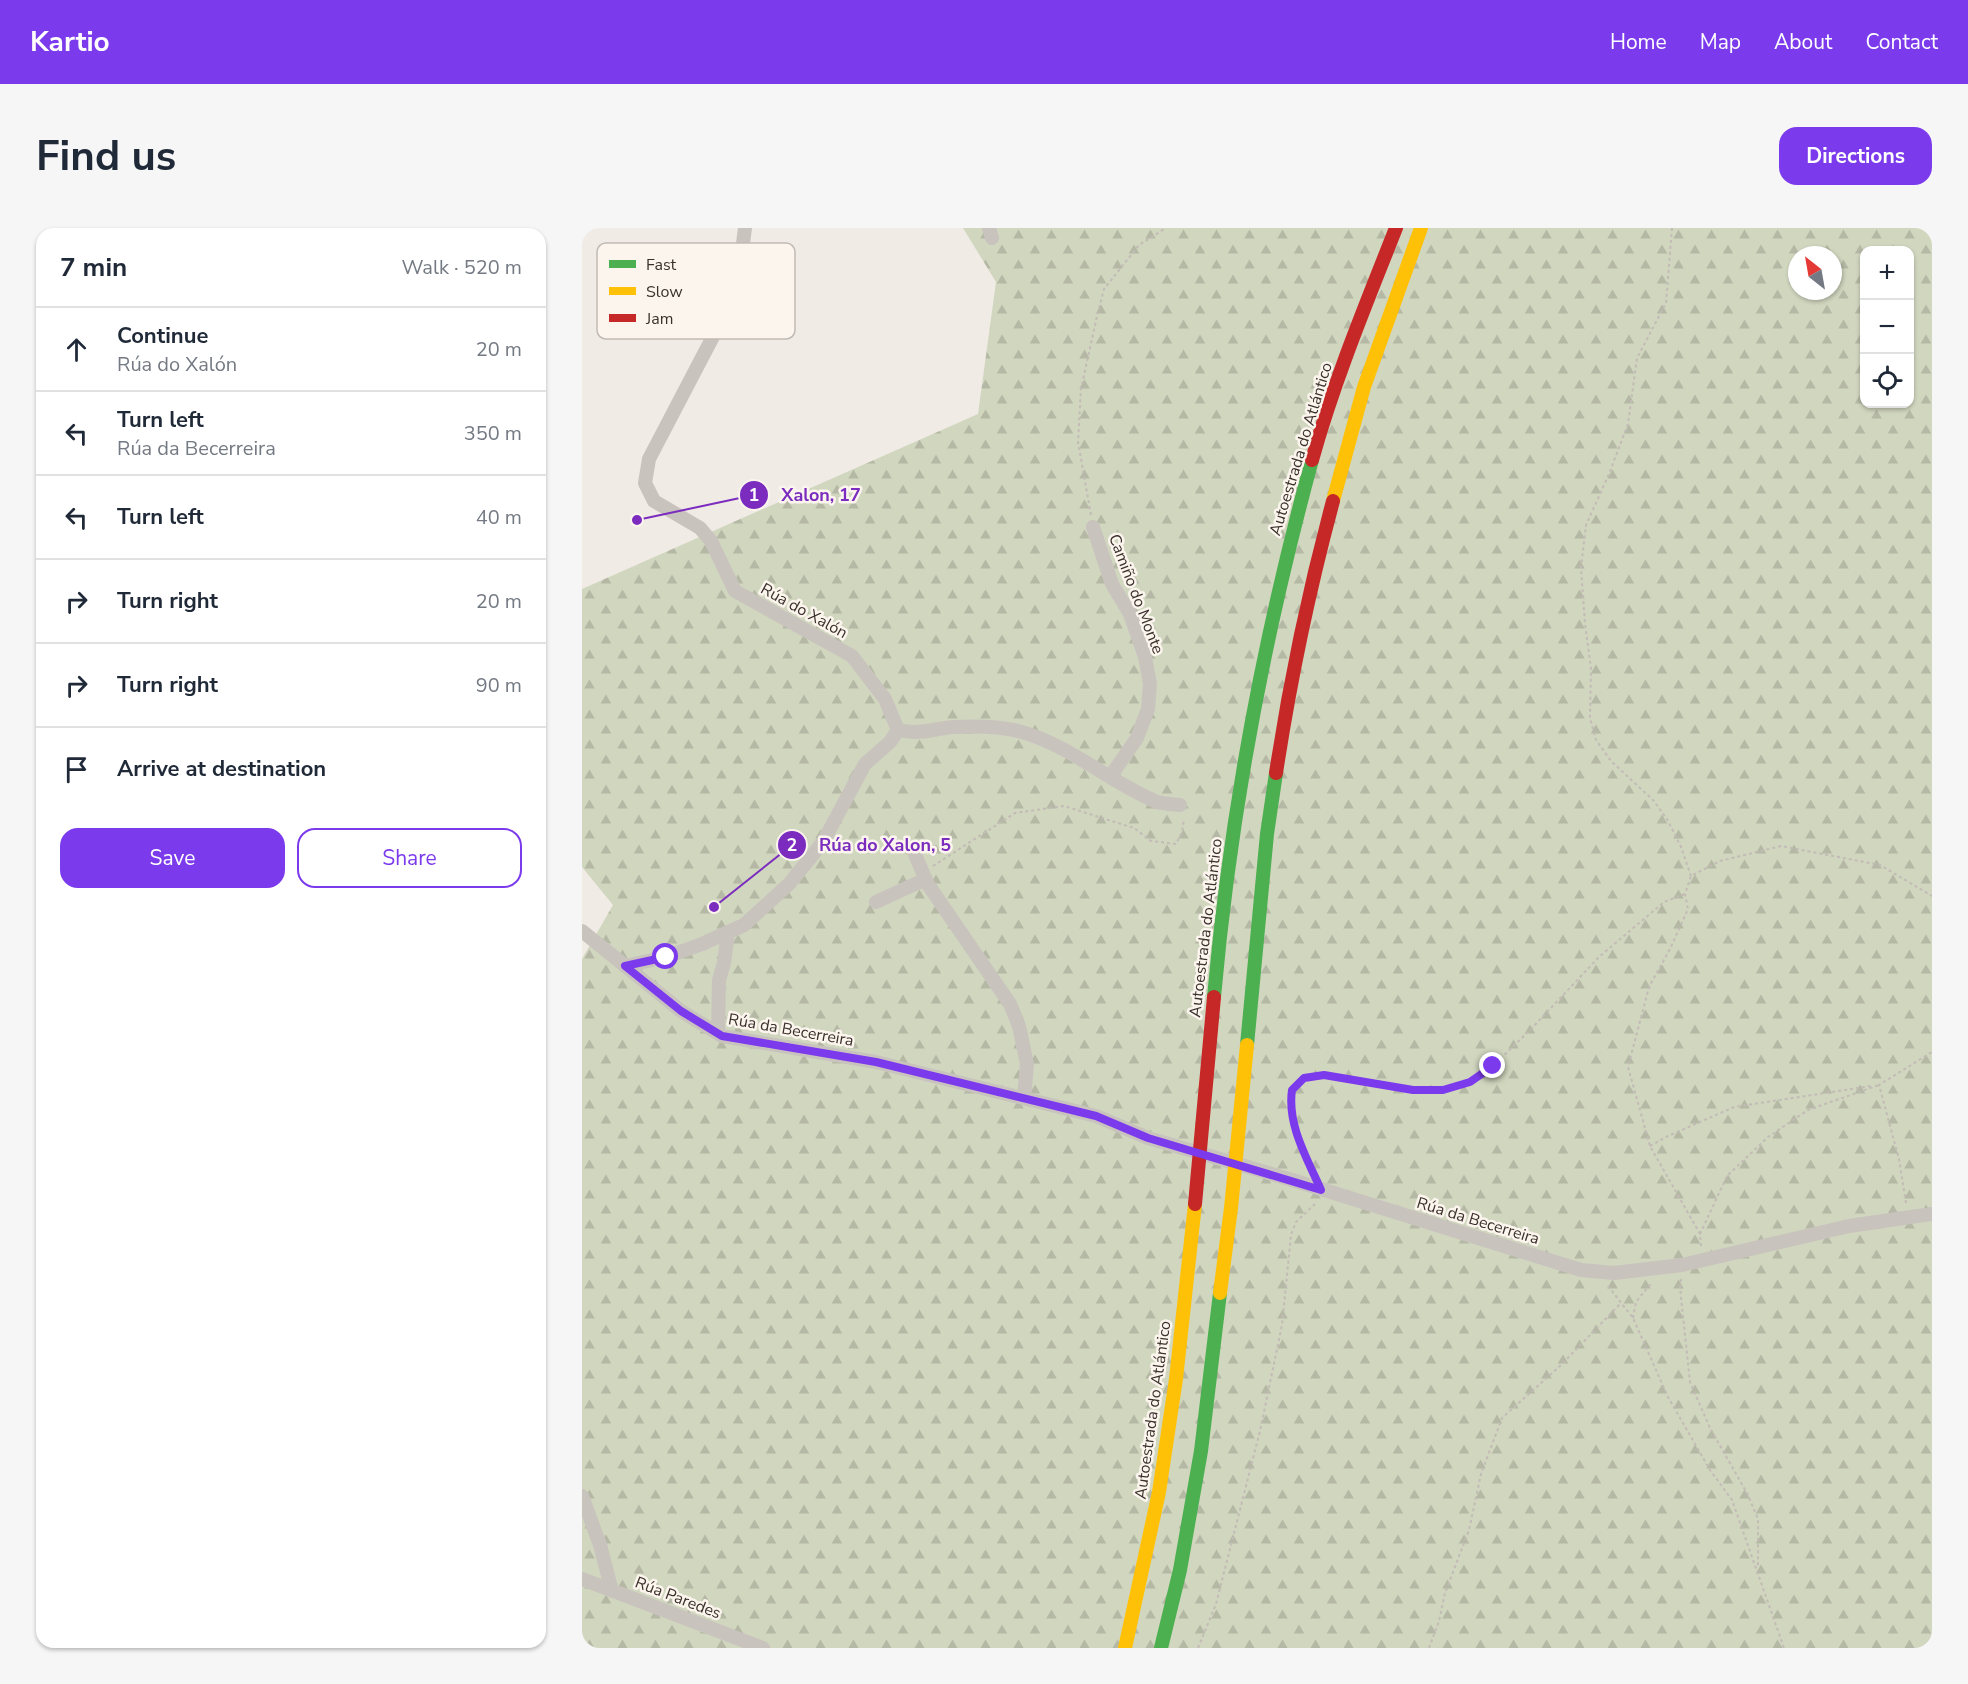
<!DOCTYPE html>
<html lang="en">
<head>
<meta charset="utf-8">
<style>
  :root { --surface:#fff; --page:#f6f6f7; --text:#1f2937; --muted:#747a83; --line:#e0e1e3; --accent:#7c3aed }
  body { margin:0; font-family:"Nunito Sans",sans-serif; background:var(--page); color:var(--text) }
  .controls { position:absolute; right:18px; top:18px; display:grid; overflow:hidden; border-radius:12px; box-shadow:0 2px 4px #0004 }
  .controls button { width:54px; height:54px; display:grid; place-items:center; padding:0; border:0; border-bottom:2px solid var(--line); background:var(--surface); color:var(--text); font:30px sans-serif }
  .compass { position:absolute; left:1206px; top:18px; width:54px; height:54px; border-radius:50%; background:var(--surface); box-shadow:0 2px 4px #0004; rotate:329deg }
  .stop { position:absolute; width:18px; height:18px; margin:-14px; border:4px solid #7c3aed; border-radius:50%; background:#fff }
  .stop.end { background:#7c3aed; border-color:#fff; box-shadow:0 2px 6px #0008 }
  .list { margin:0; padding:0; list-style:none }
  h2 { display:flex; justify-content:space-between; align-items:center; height:78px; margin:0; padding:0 24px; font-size:26px }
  h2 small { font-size:20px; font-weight:400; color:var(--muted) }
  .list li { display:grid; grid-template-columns:39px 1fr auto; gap:18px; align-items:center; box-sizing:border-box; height:84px; padding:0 24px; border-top:2px solid var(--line) }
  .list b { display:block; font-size:22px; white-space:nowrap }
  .list p { margin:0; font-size:20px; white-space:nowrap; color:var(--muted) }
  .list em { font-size:20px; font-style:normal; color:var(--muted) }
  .actions { display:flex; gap:12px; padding:18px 24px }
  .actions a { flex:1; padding:14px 0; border:2px solid var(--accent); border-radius:18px; text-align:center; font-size:21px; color:var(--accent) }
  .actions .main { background:var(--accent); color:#fff }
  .icon { flex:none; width:33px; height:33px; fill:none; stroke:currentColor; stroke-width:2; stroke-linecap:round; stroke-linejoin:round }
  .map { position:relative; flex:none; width:1350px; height:1420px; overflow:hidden; border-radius:18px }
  header { display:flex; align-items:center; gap:36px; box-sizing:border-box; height:84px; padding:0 30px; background:var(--accent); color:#fff }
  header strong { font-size:28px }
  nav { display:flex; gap:33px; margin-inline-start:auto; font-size:21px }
  .intro { display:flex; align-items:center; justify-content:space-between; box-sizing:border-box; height:144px; padding:0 36px }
  h1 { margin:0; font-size:42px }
  .button { padding:15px 27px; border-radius:18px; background:var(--accent); color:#fff; font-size:21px; font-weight:700 }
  main { display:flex; gap:36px; padding:0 36px }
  aside { flex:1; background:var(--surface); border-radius:18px; box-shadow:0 2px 4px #0004 }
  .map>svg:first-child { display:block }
  .forest { fill:url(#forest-firs); fill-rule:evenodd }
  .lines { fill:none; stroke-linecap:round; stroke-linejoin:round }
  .path { stroke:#c2bbb6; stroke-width:2; stroke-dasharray:3 3; stroke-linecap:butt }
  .street { stroke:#c9c3be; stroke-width:14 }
  .fast { stroke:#4caf50; stroke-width:14 }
  .slow { stroke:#ffc107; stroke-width:14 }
  .jam { stroke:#c62828; stroke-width:14 }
  .route { stroke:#7c3aed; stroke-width:8 }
  .labels { text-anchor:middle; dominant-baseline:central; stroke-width:5; stroke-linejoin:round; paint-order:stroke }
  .street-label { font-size:16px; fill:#3b302b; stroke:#fbf5ee }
  .key { fill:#fbf5ee; stroke:#c1bab4; stroke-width:1.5 }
  .key-label { font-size:16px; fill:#3b302b }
  .leader { fill:none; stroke:#7b2cbf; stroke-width:2 }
  .callout-dot { fill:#7b2cbf; stroke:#fbf5ee; stroke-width:2 }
  .mark-label { font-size:18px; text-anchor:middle; font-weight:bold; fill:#fff }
  .callout-label { font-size:18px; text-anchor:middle; font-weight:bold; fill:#7b2cbf; stroke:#fbf5ee; stroke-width:5; stroke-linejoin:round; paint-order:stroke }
</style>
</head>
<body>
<header>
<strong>Kartio</strong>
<nav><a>Home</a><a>Map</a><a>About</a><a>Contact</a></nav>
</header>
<div class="intro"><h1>Find us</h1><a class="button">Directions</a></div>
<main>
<aside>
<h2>7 min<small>Walk · 520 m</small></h2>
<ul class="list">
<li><svg class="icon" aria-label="ahead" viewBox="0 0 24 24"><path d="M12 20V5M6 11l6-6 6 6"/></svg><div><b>Continue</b><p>Rúa do Xalón</p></div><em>20 m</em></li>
<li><svg class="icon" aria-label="left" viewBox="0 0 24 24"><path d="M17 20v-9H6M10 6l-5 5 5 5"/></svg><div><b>Turn left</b><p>Rúa da Becerreira</p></div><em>350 m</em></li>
<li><svg class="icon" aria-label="left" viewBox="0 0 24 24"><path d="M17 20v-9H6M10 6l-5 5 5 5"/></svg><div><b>Turn left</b></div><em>40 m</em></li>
<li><svg class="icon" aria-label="right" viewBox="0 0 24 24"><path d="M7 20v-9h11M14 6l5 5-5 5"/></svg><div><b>Turn right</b></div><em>20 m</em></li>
<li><svg class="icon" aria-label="right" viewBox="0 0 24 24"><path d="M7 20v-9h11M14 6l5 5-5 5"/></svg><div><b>Turn right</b></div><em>90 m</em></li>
<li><svg class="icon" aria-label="arrive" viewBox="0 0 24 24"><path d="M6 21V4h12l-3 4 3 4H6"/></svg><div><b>Arrive at destination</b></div></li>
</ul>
<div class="actions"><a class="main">Save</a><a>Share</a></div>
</aside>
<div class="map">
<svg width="1350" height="1420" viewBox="0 0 1350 1420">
  <defs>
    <pattern id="forest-firs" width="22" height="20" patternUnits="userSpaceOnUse" patternTransform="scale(1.5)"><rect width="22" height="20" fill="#d1d6bf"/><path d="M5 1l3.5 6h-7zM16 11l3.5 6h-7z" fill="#b4b8a4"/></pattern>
  </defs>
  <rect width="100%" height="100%" fill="#f0ebe5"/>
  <path class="forest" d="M381,0H1350V1420H0V731L31,677L0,639V361L396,186L414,54ZM1282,22H1328V176H1282ZM1215,27H1251V63H1215Z"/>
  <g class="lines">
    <path class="path" d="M1090,0L1084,75L1055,130L1046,196L1027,246L1004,297L999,340L1003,396L1009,440L1008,490L1014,512L1029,533L1071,572L1085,591L1099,619L1109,648
      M509,287L496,214L499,161L515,88L522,61L557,17L584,0
      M351,638L433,585L482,578L552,600L569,613L594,616L600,604L602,591
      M1068,918L1084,909L1152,879L1289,858
      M732,945C720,918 706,892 709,862L722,850L742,847L831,863L861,862L888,854L911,838L949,801L1017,729L1082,674L1103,666
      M1324,975L1317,931L1297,857L1350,824
      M1118,1006L1145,948L1186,909L1226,882L1297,857
      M1119,1018L1118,1006L1068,918L1046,839L1067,759L1088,721L1106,681L1103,666L1109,648L1138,633L1199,618L1298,637L1350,668
      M1099,1051L1098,1060L1108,1154L1128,1200L1166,1267L1176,1291V1340
      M1026,1058L1051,1090L1086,1169L1128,1242L1150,1272L1202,1420
      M1051,1090L1054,1074L1070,1054
      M616,1420L634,1376L678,1203L700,1097L709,1007L714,994L735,974
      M847,1420L857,1393L863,1365L887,1302L899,1246L920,1190L979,1137L1038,1076"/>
    <path class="street" d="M407,0L410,10
      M511,299L530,356L548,386L563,429L568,456L566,481L555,510L528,549
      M316,502C338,507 350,501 371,499C392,498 416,498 436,503C487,516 527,554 575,574C582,576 591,576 598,577
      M330,619L345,655L428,776L437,798L445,836L442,870
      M294,674L344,651
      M0,703L99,783L140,808L294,834L514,888L566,910L707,951L999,1042L1032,1045L1100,1037L1267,998L1350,986
      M43,738L84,729L120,716L162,697L207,656L241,614L283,536L308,514L316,502L303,471L270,428L153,363L129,313L118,300L72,273L63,255L67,231L147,78L157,46L163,0
      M136,805L137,752L142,735L146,704
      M0,1268L18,1317L30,1363
      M0,1351L181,1420"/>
    <path class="fast" d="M632,769C648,588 682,408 730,232
      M665,817L685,606L694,545
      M579,1420L598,1342L619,1223L638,1065"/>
    <path class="slow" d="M751,273L782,159L839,0
      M638,1065L649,980L665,817
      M543,1420L577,1264L594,1151L613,976"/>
    <path class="jam" d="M730,232C752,153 784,76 814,0
      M694,545C708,453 727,362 751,273
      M613,976L632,769"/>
  </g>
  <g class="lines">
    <path class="route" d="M84,729L43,738L99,783L140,808L294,834L514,888L566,910L739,962C725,930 705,897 710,862L722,850L742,847L831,862H861L888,854L911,838"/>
  </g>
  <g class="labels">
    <g class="street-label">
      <text transform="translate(719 221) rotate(-73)">Autoestrada do Atlántico</text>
      <text transform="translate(554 366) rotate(69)">Camiño do Monte</text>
      <text transform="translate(222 383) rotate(29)">Rúa do Xalón</text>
      <text transform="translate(624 700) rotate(-83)">Autoestrada do Atlántico</text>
      <text transform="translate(209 802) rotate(10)">Rúa da Becerreira</text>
      <text transform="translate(896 993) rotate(17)">Rúa da Becerreira</text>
      <text transform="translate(571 1182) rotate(-82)">Autoestrada do Atlántico</text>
      <text transform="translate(96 1370) rotate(21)">Rúa Paredes</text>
    </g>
  </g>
  <rect x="15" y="15" width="198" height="96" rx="9" class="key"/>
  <rect x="27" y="32" width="27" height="8" fill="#4caf50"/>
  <rect x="27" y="59" width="27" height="8" fill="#ffc107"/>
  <rect x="27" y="86" width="27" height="8" fill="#c62828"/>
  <g class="key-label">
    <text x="64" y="42">Fast</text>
    <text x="64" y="69">Slow</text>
    <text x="64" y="96">Jam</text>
  </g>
  <path class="leader" d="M55 292L172 267M132 679L210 617"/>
  <g class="callout-dot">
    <circle cx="55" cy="292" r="6"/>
    <circle cx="132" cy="679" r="6"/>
    <circle cx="172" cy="267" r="15"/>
    <circle cx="210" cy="617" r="15"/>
  </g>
  <g class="mark-label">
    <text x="172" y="273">1</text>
    <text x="210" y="623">2</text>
  </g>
  <g class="callout-label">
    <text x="239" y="273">Xalon, 17</text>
    <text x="303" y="623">Rúa do Xalon, 5</text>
  </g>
</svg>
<div class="controls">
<button>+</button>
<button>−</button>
<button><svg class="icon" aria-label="locate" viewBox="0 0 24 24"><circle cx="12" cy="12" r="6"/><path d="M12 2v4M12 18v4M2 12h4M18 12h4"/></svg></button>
</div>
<svg class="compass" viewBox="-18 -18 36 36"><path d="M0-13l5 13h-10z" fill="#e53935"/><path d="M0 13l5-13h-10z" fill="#747a83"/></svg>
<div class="stop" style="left:84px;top:729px"></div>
<div class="stop end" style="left:911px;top:838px"></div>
</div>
</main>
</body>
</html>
